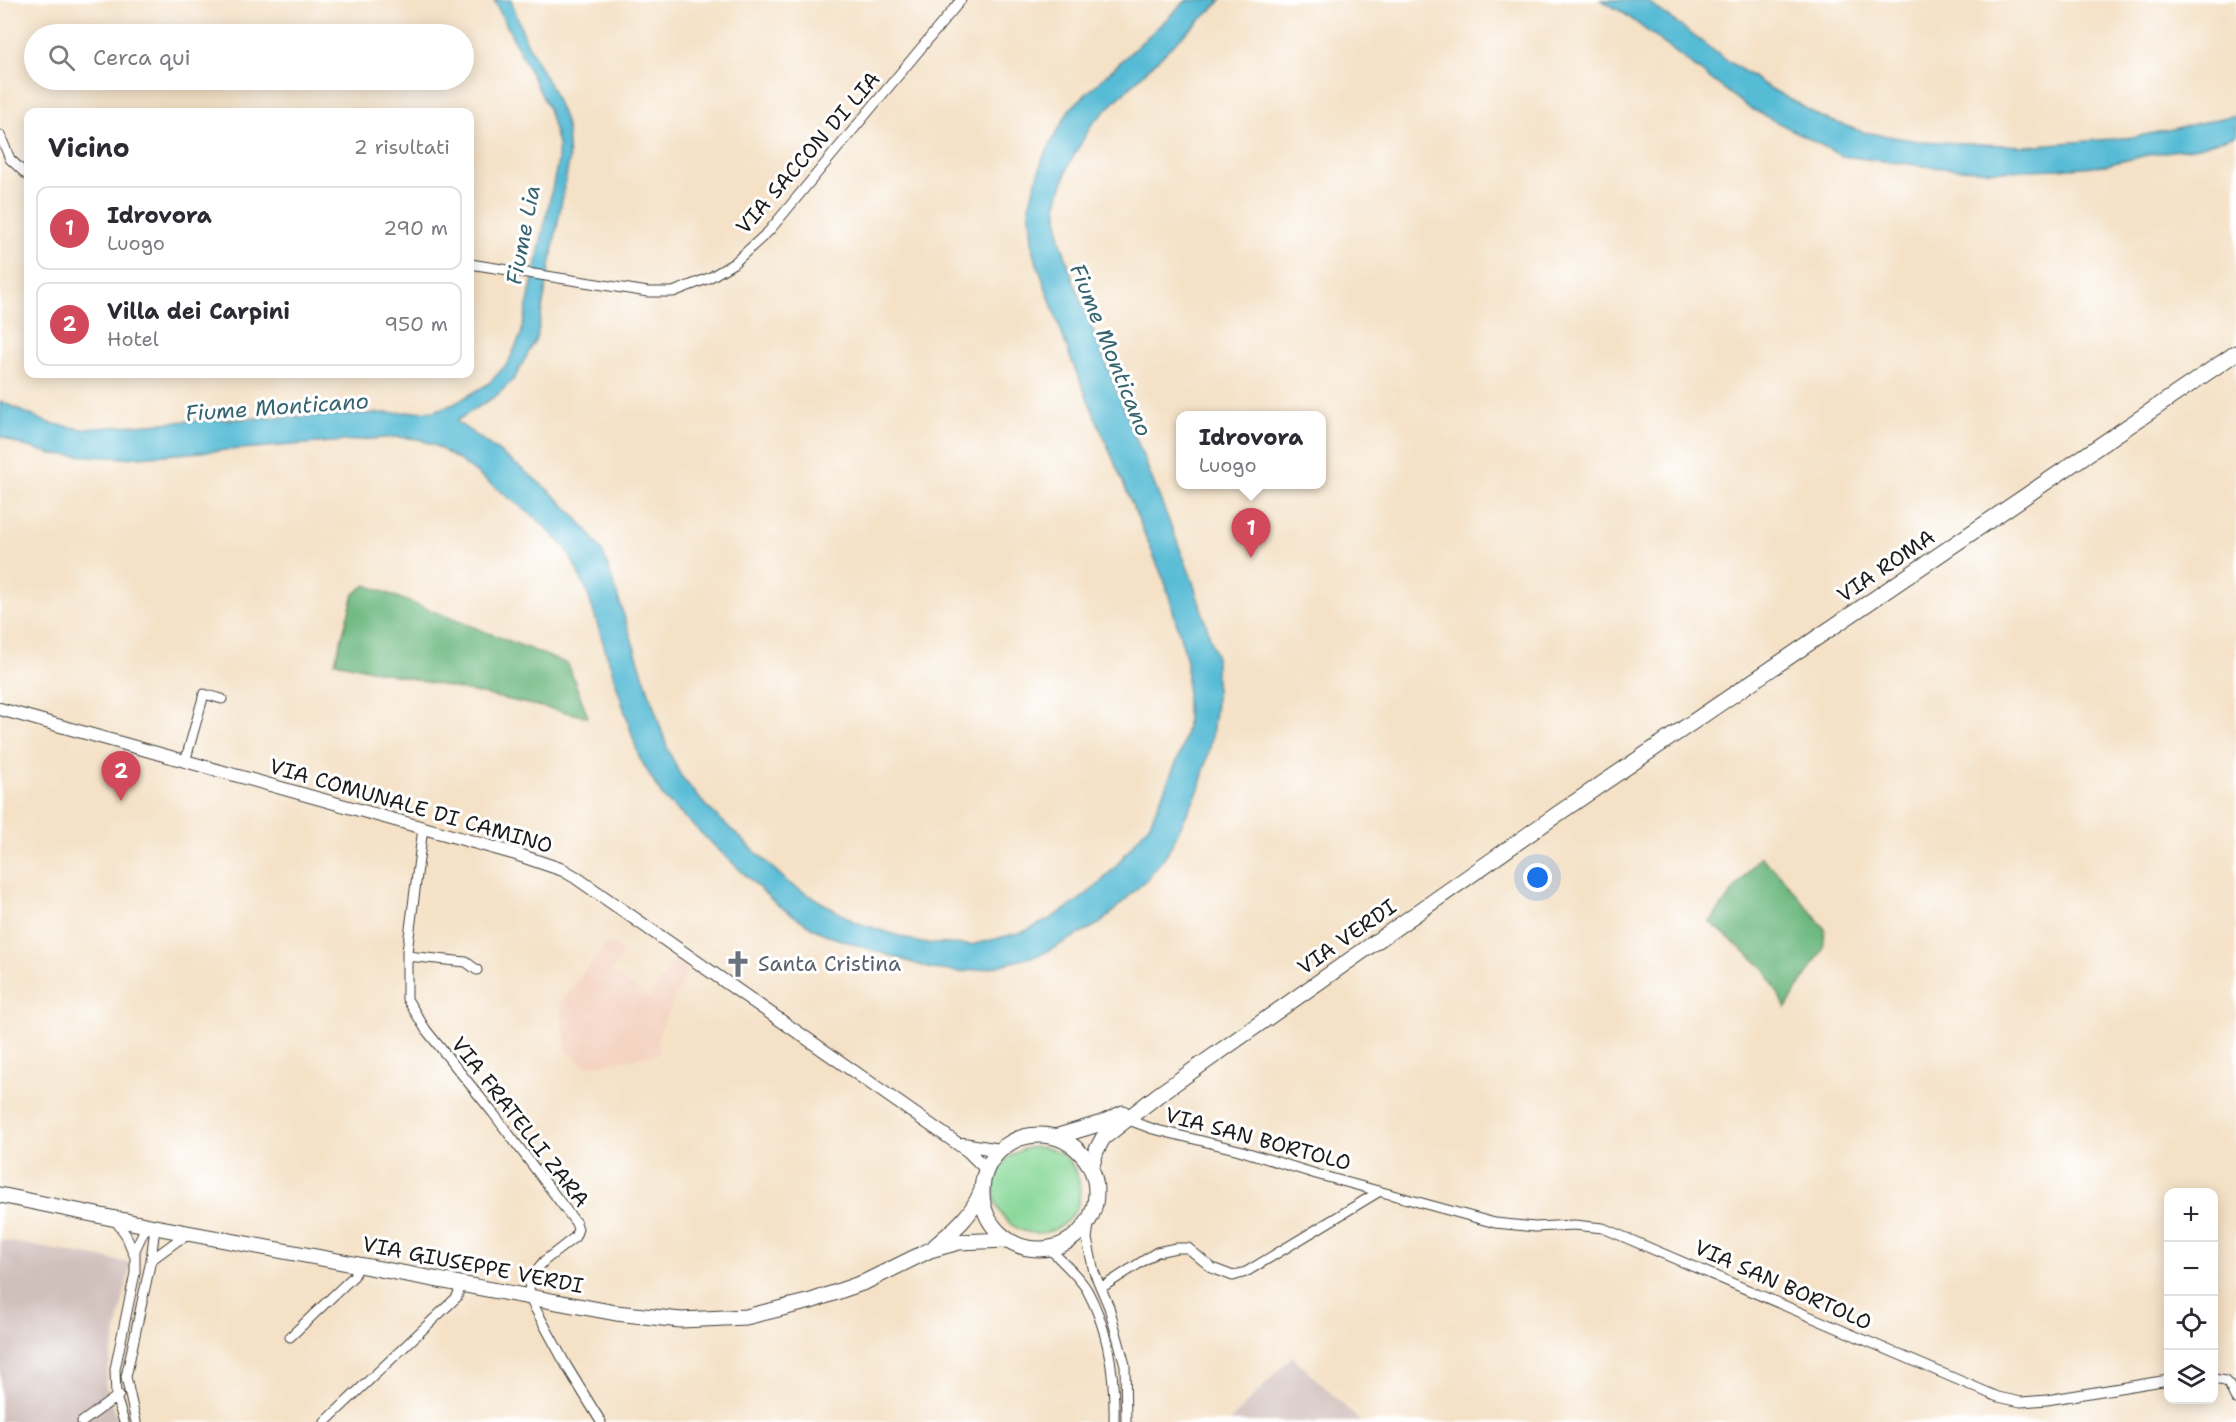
<!DOCTYPE html>
<html lang="it">
<head>
<meta charset="utf-8">
<style>
  :root { --surface:#fff; --page:#f7f7f7; --text:#2b2b33; --muted:#7c7c81; --line:#e1e1e2; --accent:#d1495b }
  body { margin:0; font-family:"Shantell Sans",sans-serif; background:var(--page); color:var(--text) }
  .controls { position:absolute; right:18px; bottom:18px; display:grid; overflow:hidden; border-radius:12px; box-shadow:0 3px 15px #0003 }
  .controls button { width:54px; height:54px; display:grid; place-items:center; padding:0; border:0; border-bottom:2px solid var(--line); background:var(--surface); color:var(--text); font:30px sans-serif }
  .you { position:absolute; left:1538px; top:878px; width:21px; height:21px; margin:-15px; border:4px solid #fff; border-radius:50%; background:#1a73e8; box-shadow:0 0 0 9px #1a73e833 }
  .badge { display:grid; place-items:center; width:39px; height:39px; border-radius:50%; background:var(--accent); color:#fff; font-size:20px; font-weight:700 }
  .pin { position:absolute; translate:-50% -50px; filter:drop-shadow(0 2px 3px #0008) }
  .pin::after { content:''; position:absolute; top:32px; width:21px; height:18px; background:inherit; clip-path:polygon(0 0,100% 0,50% 100%) }
  .popup { position:absolute; left:1176px; top:411px; width:150px; height:78px; box-sizing:border-box; display:grid; place-content:center; border-radius:12px; background:var(--surface); filter:drop-shadow(0 2px 4px #0005); font-size:20px; white-space:nowrap; color:var(--muted) }
  .popup b { font-size:22px; color:var(--text) }
  .popup::after { content:''; position:absolute; left:50%; top:100%; margin-left:-12px; border:12px solid transparent; border-top-color:var(--surface) }
  .list { margin:0; padding:0; list-style:none }
  h2 { display:flex; justify-content:space-between; align-items:center; height:78px; margin:0; padding:0 24px; font-size:26px }
  h2 small { font-size:20px; font-weight:400; color:var(--muted) }
  .list li { display:grid; grid-template-columns:39px 1fr auto; gap:18px; align-items:center; box-sizing:border-box; height:84px; margin:0 12px 12px; padding:0 12px; border:2px solid var(--line); border-radius:12px }
  .list b { display:block; font-size:22px; white-space:nowrap }
  .list p { margin:0; font-size:20px; white-space:nowrap; color:var(--muted) }
  .list em { font-size:20px; font-style:normal; color:var(--muted) }
  .icon { flex:none; width:33px; height:33px; fill:none; stroke:currentColor; stroke-width:2; stroke-linecap:round; stroke-linejoin:round }
  .map { position:relative; flex:none; width:2236px; height:1422px; overflow:hidden }
  .search { position:absolute; background:var(--surface); box-shadow:0 3px 15px #0003; left:24px; top:24px; width:450px; height:66px; display:flex; align-items:center; gap:15px; box-sizing:border-box; padding:0 21px; border-radius:33px; color:var(--muted); font-size:22px }
  .panel { position:absolute; background:var(--surface); box-shadow:0 3px 15px #0003; left:24px; top:108px; width:450px; height:270px; border-radius:12px }
  .map>svg:first-child { display:block }
  .built { fill:#f4d3c1 }
  .industrial { fill:#d0c0bc }
  .green { fill:#87d797; stroke:#527a5a; stroke-width:1.5 }
  .forest { fill:#6db880; stroke:#446a4e; stroke-width:1.5 }
  .water { fill:#56bbd5; stroke:#396c78; stroke-width:1.5 }
  .lines { fill:none; stroke-linecap:round; stroke-linejoin:round }
  .minor-casing { stroke:#3c3a36; stroke-width:11 }
  .tertiary-casing { stroke:#3c3a36; stroke-width:14 }
  .primary-casing { stroke:#3c3a36; stroke-width:17 }
  .minor { stroke:#fff; stroke-width:9 }
  .tertiary { stroke:#fff; stroke-width:12 }
  .primary { stroke:#fff; stroke-width:15 }
  .labels { text-anchor:middle; dominant-baseline:central; stroke-width:6; stroke-linejoin:round; paint-order:stroke }
  .street-label { font-size:21px; fill:#1c1c1c; stroke:#fff }
  .worship-label { font-size:21px; fill:#5b616d; stroke:#fff; text-anchor:start }
  .water-label { font-size:22px; font-style:italic; fill:#36646f; stroke:#fff }
</style>
</head>
<body>
<div class="map">
<svg width="2236" height="1422" viewBox="0 0 2236 1422">
  <rect width="100%" height="100%" fill="#fff"/>
  <filter id="ink" filterUnits="userSpaceOnUse"><feTurbulence type="fractalNoise" baseFrequency=".0167" numOctaves="2"/><feDisplacementMap in="SourceGraphic" scale="12" xChannelSelector="R" yChannelSelector="G"/><feConvolveMatrix kernelMatrix="1 2 1 2 8 2 1 2 1" color-interpolation-filters="sRGB"/></filter>
  <filter id="wash" filterUnits="userSpaceOnUse"><feTurbulence type="fractalNoise" baseFrequency=".008" numOctaves="4" result="noise"/><feDisplacementMap in="SourceGraphic" scale="24" xChannelSelector="R" yChannelSelector="G"/><feGaussianBlur stdDeviation="1.35" result="paint"/><feColorMatrix in="noise" values="0 0 0 0 0 0 0 0 0 0 0 0 0 0 0 0 0 1.4 0 .05"/><feComposite in="paint" operator="in"/></filter>
  <g filter="url(#wash)">
    <rect width="100%" height="100%" fill="#f4e1c6"/>
    <path class="built" d="M608,942L624,953L612,972L649,998L676,958L689,966L657,1038L660,1054L587,1066L566,1051L561,1002Z"/>
    <path class="industrial" d="M0,1240L131,1263L105,1383L118,1422H0Z
      M1292,1356L1361,1422H1229Z"/>
    <path class="green" d="M994 1190a43 43 0 1 1 86 0a43 43 0 1 1-86 0Z"/>
    <path class="forest" d="M366,585L568,664L588,717L335,662L354,594Z
      M1760,856L1782,877L1825,929L1823,949L1786,1008L1764,968L1710,922Z"/>
    <path class="water" d="M494,0H511L526,41L552,89L563,116L567,129L569,161L537,337L514,379L496,396L456,421C509,460 570,497 604,555L668,750L681,776L705,805L790,884L855,922L921,943L971,945L1023,932L1048,920L1071,906L1097,886L1116,866L1150,823L1182,749L1187,727V661L1166,585L1071,359L1033,252L1029,205L1043,158L1069,110L1187,0H1222L1178,40L1092,124L1068,166L1057,203L1060,239L1074,283L1192,579L1216,656V703L1211,743L1199,789L1168,852L1148,878L1101,923L1042,954L990,968L960,972L932,969L832,937L816,930L776,904L663,797L639,757L587,591L566,548L537,519L459,460L436,446L419,439L397,437L125,458L52,454L15,443L0,436V401L48,423L83,429L188,421L434,411L454,404L488,384L508,363L521,335L558,161V144L548,108Z
      M1601,0H1646L1726,60L1768,87L1821,117L1863,132L1918,141L2025,146L2135,137L2236,115V135L2199,147L2152,154L2106,165L2059,169L1998,171L1941,168L1842,156L1748,107L1622,12Z"/>
  </g>
  <g filter="url(#ink)">
    <g class="lines">
      <defs>
        <path id="minor" d="M0,135L10,159L28,176
          M470,264L648,292H673L709,278L734,263L769,231L961,0
          M185,762L204,694L222,699
          M423,828L407,952V999L426,1030L493,1113L576,1223L578,1229L575,1237L544,1261L530,1278L529,1297L566,1365L601,1422
          M407,956L466,962L477,970
          M1126,1119L1153,1129L1239,1150L1316,1174L1495,1223L1535,1227L1574,1225L1603,1228L1998,1397L2021,1402L2047,1400L2168,1380
          M1090,1217L1087,1239L1094,1272L1109,1307L1125,1365L1126,1422
          M115,1220L126,1235L134,1255
          M1049,1248C1061,1261 1078,1275 1087,1290C1109,1330 1115,1378 1114,1422
          M151,1260L177,1241L189,1235
          M1101,1288L1157,1252L1176,1248H1188L1212,1268L1233,1276L1246,1272L1380,1191
          M290,1337L354,1276L357,1264
          M2214,1379L2225,1381L2229,1385
          M2229,1385L2236,1399
          M82,1422L119,1395
          M124,1422L116,1397L115,1369L135,1273V1250L147,1224
          M136,1422L126,1377L151,1260L155,1227
          M325,1422L457,1297L461,1284"/>
        <path id="tertiary" d="M0,709L516,854L563,870L575,877L968,1151L986,1169
          M963,1144L1000,1150"/>
        <path id="primary" d="M982 1192a57 57 0 1 1 114 0a57 57 0 1 1-114 0Z
          M1055,1137L1102,1123L1123,1113
          M1091,1169L1096,1151L1103,1138L1158,1095L1559,813L2236,353
          M0,1195L155,1227L616,1313L681,1320L746,1317L811,1301L865,1282L930,1250L959,1242L1006,1240
          M935,1246C954,1230 972,1215 981,1192"/>
      </defs>
      <use href="#minor" class="minor-casing"/>
      <use href="#tertiary" class="tertiary-casing"/>
      <use href="#primary" class="primary-casing"/>
      <use href="#minor" class="minor"/>
      <use href="#tertiary" class="tertiary"/>
      <use href="#primary" class="primary"/>
    </g>
  </g>
  <defs>
    <symbol id="church-bare" viewBox="-9 -9 18 18"><path d="M-1.2-6h2.4v3.5h3.3v2.4h-3.3V6h-2.4V-.1h-3.3v-2.4h3.3Z" fill="#6b7280" stroke="#fff" stroke-width="2.5" paint-order="stroke"/></symbol>
  </defs>
  <g fill-rule="evenodd">
    <use href="#church-bare" x="719" y="945" width="38" height="38"/>
  </g>
  <g class="labels">
    <g class="street-label">
      <text transform="translate(808 153) rotate(-49)">VIA SACCON DI LIA</text>
      <text transform="translate(1886 566) rotate(-34)">VIA ROMA</text>
      <text transform="translate(411 806) rotate(16)">VIA COMUNALE DI CAMINO</text>
      <text transform="translate(1347 937) rotate(-35)">VIA VERDI</text>
      <text transform="translate(520 1122) rotate(52)">VIA FRATELLI ZARA</text>
      <text transform="translate(1258 1139) rotate(15)">VIA SAN BORTOLO</text>
      <text transform="translate(473 1265) rotate(11)">VIA GIUSEPPE VERDI</text>
      <text transform="translate(1783 1285) rotate(24)">VIA SAN BORTOLO</text>
    </g>
    <g class="worship-label">
      <text x="758" y="964">Santa Cristina</text>
    </g>
    <g class="water-label">
      <text transform="translate(523 235) rotate(-79)">Fiume Lia</text>
      <text transform="translate(1111 350) rotate(68)">Fiume Monticano</text>
      <text transform="translate(277 407) rotate(-4)">Fiume Monticano</text>
    </g>
  </g>
</svg>
<div class="controls">
<button>+</button>
<button>−</button>
<button><svg class="icon" aria-label="locate" viewBox="0 0 24 24"><circle cx="12" cy="12" r="6"/><path d="M12 2v4M12 18v4M2 12h4M18 12h4"/></svg></button>
<button><svg class="icon" aria-label="layers" viewBox="0 0 24 24"><path d="M12 4l9 5-9 5-9-5zM3 14l9 5 9-5"/></svg></button>
</div>
<div class="you"></div>
<div class="pin badge" style="left:1251px;top:558px">1</div>
<div class="popup"><b>Idrovora</b>Luogo</div>
<div class="pin badge" style="left:121px;top:801px">2</div>
<div class="search"><svg class="icon" aria-label="search" viewBox="0 0 24 24"><circle cx="10" cy="10" r="6"/><path d="M15 15l6 6"/></svg>Cerca qui</div>
<section class="panel">
<h2>Vicino<small>2 risultati</small></h2>
<ul class="list">
<li><span class="badge">1</span><div><b>Idrovora</b><p>Luogo</p></div><em>290 m</em></li>
<li><span class="badge">2</span><div><b>Villa dei Carpini</b><p>Hotel</p></div><em>950 m</em></li>
</ul>
</section>
</div>
</body>
</html>
